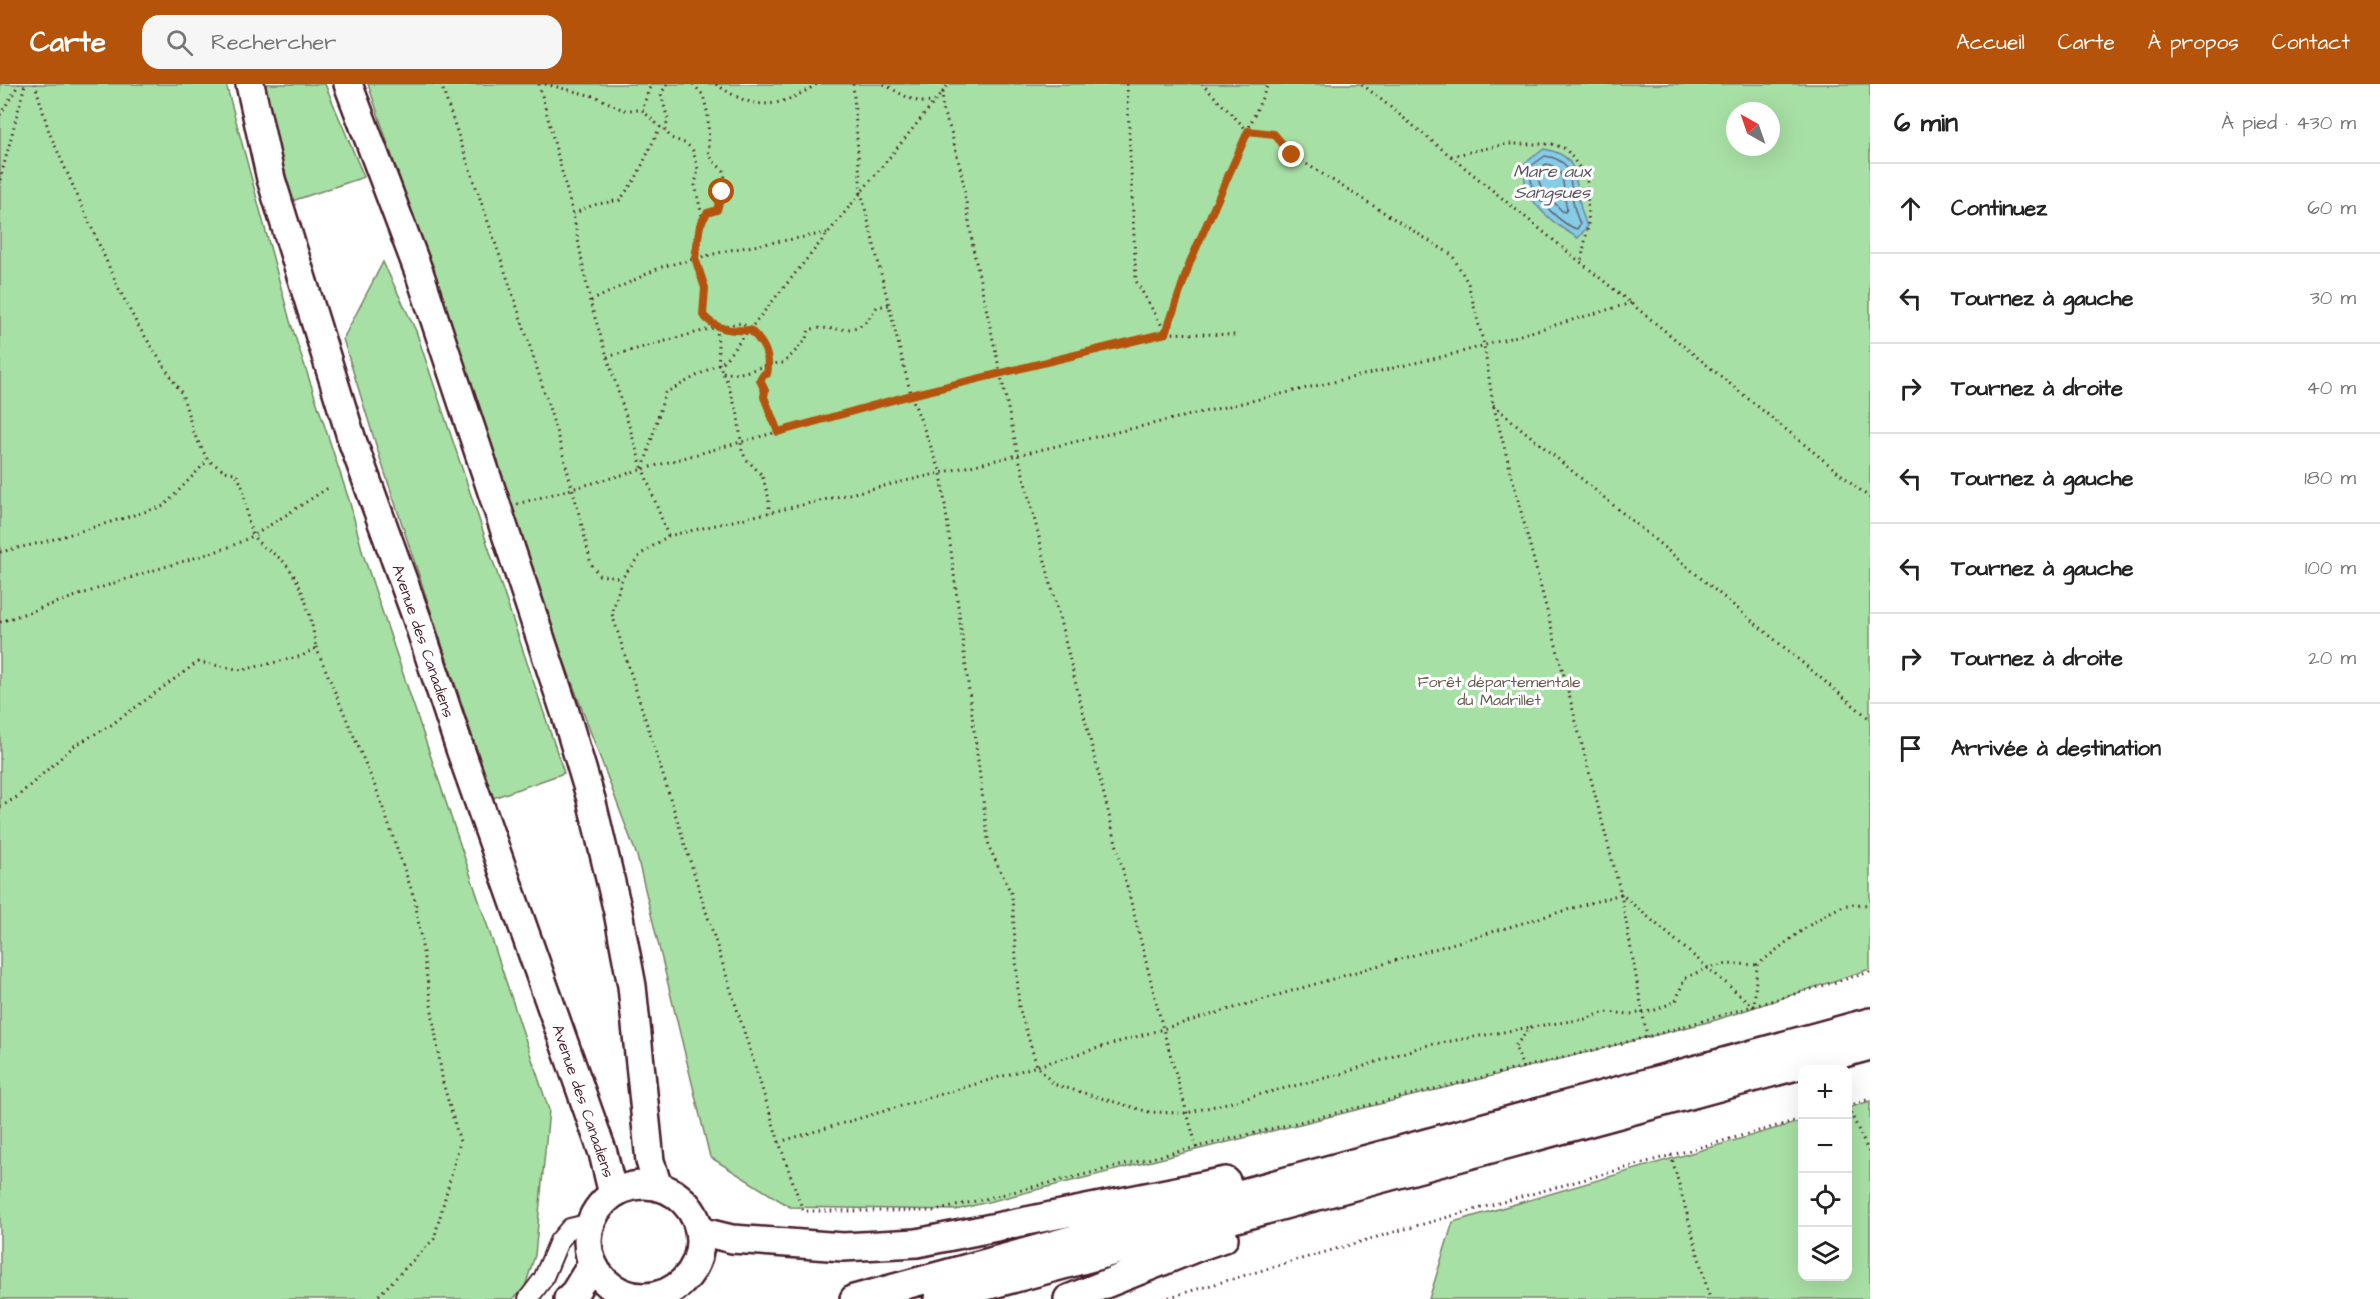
<!DOCTYPE html>
<html lang="fr">
<head>
<meta charset="utf-8">
<style>
  :root { --surface:#fff; --page:#f6f6f6; --text:#222; --muted:#767676; --line:#e0e0e0; --accent:#b45309 }
  body { margin:0; font-family:"Architects Daughter",sans-serif; background:var(--page); color:var(--text) }
  .controls { position:absolute; right:18px; bottom:18px; display:grid; overflow:hidden; border-radius:12px; box-shadow:0 6px 24px #0002 }
  .controls button { width:54px; height:54px; display:grid; place-items:center; padding:0; border:0; border-bottom:2px solid var(--line); background:var(--surface); color:var(--text); font:30px sans-serif }
  .compass { position:absolute; left:1726px; top:18px; width:54px; height:54px; border-radius:50%; background:var(--surface); box-shadow:0 6px 24px #0002; rotate:320deg }
  .stop { position:absolute; width:18px; height:18px; margin:-14px; border:4px solid #b45309; border-radius:50%; background:#fff }
  .stop.end { background:#b45309; border-color:#fff; box-shadow:0 2px 6px #0008 }
  .list { margin:0; padding:0; list-style:none }
  h2 { display:flex; justify-content:space-between; align-items:center; height:78px; margin:0; padding:0 24px; font-size:26px }
  h2 small { font-size:20px; font-weight:400; color:var(--muted) }
  .list li { display:grid; grid-template-columns:39px 1fr auto; gap:18px; align-items:center; box-sizing:border-box; height:90px; padding:0 24px; border-top:2px solid var(--line) }
  .list b { display:block; font-size:22px; white-space:nowrap }
  .list em { font-size:20px; font-style:normal; color:var(--muted) }
  .icon { flex:none; width:33px; height:33px; fill:none; stroke:currentColor; stroke-width:2; stroke-linecap:round; stroke-linejoin:round }
  .map { position:relative; flex:none; width:1870px; height:1215px; overflow:hidden }
  header { display:flex; align-items:center; gap:36px; box-sizing:border-box; height:84px; padding:0 30px; background:var(--accent); color:#fff }
  header strong { font-size:28px }
  nav { display:flex; gap:33px; margin-inline-start:auto; font-size:21px }
  .search { width:420px; height:54px; background:var(--page); display:flex; align-items:center; gap:15px; box-sizing:border-box; padding:0 21px; border-radius:18px; color:var(--muted); font-size:22px }
  main { display:flex }
  aside { flex:1; background:var(--surface) }
  .map>svg:first-child { display:block }
  .green { fill:#a7e0a4; stroke:#788068; stroke-width:1.5; fill-rule:evenodd }
  .water { fill:#85cce6; stroke:#6d879b; stroke-width:1.5 }
  .lines { fill:none; stroke-linecap:round; stroke-linejoin:round }
  .shore { stroke:#626476; stroke-width:1.5 }
  .minor-casing { stroke:#4a1f2b; stroke-width:22 }
  .highway-casing { stroke:#4a1f2b; stroke-width:32 }
  .path { stroke:#4a1f2b; stroke-width:3; stroke-dasharray:1.5 4.5; stroke-linecap:butt }
  .minor { stroke:#fff; stroke-width:18 }
  .highway { stroke:#fff; stroke-width:27 }
  .route { stroke:#b45309; stroke-width:8 }
  .labels { text-anchor:middle; dominant-baseline:central; stroke-width:6; stroke-linejoin:round; paint-order:stroke }
  .street-label { font-size:16px; fill:#4a1f2b; stroke:#fff }
  .park-label { font-size:16px; fill:#66594f; stroke:#fff }
  .water-label { font-size:18px; font-style:italic; fill:#5c5363; stroke:#fff }
</style>
</head>
<body>
<header>
<strong>Carte</strong>
<div class="search"><svg class="icon" aria-label="search" viewBox="0 0 24 24"><circle cx="10" cy="10" r="6"/><path d="M15 15l6 6"/></svg>Rechercher</div>
<nav><a>Accueil</a><a>Carte</a><a>À propos</a><a>Contact</a></nav>
</header>
<main>
<div class="map">
<svg width="1870" height="1215" viewBox="0 0 1870 1215">
  <rect width="100%" height="100%" fill="#fff"/>
  <filter id="ink" filterUnits="userSpaceOnUse"><feTurbulence type="fractalNoise" baseFrequency=".0167" numOctaves="2"/><feDisplacementMap in="SourceGraphic" scale="12" xChannelSelector="R" yChannelSelector="G"/><feConvolveMatrix kernelMatrix="1 2 1 2 8 2 1 2 1" color-interpolation-filters="sRGB"/></filter>
  <g filter="url(#ink)">
    <path class="green" d="M0,0H226L290,237L350,419L363,470L549,1026L535,1171L525,1203L513,1215H0Z
      M263,0H325L364,93L292,117Z
      M368,0H1870V885L1716,936L956,1126L790,1123L710,1073L637,772L525,473ZM1735,27H1771V63H1735Z
      M383,178L416,247L564,689L493,714L381,377L343,255Z
      M1870,1017V1215H1429L1453,1138L1802,1037V1192H1848V1024Z"/>
    <path class="water" d="M1544,65C1577,71 1574,87 1579,115C1580,124 1584,134 1587,143L1578,154C1559,143 1534,126 1526,103C1524,96 1525,87 1525,79Z"/>
    <g class="lines">
      <path class="shore" d="M1545,72C1574,76 1569,94 1573,117C1574,125 1577,133 1580,140L1577,145C1562,141 1538,117 1532,102C1530,95 1531,89 1531,82Z
        M1546,80C1568,82 1562,109 1567,125L1565,128L1562,127L1542,105L1539,98V86Z"/>
      <defs>
        <path id="minor" d="M528,1215L543,1195L559,1157L570,1144L591,1139"/>
        <path id="highway" d="M250,0L271,95L352,356L417,535L460,665L603,1069L613,1110
          M348,0L420,191L565,628L591,715L618,828L632,902L650,1077L658,1103
          M588 1157a56 56 0 1 1 112 0a56 56 0 1 1-112 0Z
          M699,1147L732,1155L843,1163L917,1159L1226,1097
          M568,1215L575,1208L592,1180
          M854,1215L1870,938
          M938,1215L1870,962
          M1068,1215L1198,1163L1224,1154"/>
      </defs>
      <use href="#minor" class="minor-casing"/>
      <use href="#highway" class="highway-casing"/>
      <path class="path" d="M441,0C494,159 554,316 591,480L599,491L622,494
        M539,0L573,130L590,218L642,383
        M545,0L597,13L623,26H642
        M667,0L661,10L668,36L665,46L671,54L687,60L693,67L698,85L695,101L703,136L695,174L705,204L703,232L717,243L742,239C757,253 772,266 767,290H764L760,296L765,307L764,313L779,348
        M693,0L703,11L708,31L709,68L712,76L724,87L725,96L717,126L707,129L703,136
        M716,0C755,28 778,25 817,0
        M853,0L861,108L911,311L941,389L989,763L1012,811L1019,923L1037,982L1053,1000L1149,1028L1187,1029L1341,990L1423,962L1531,943
        M884,0C901,10 914,20 934,18
        M1127,0L1136,197L1166,249L1236,251
        M1362,0L1870,414
        M943,8L942,25L951,47L962,92L974,169L1018,370L1163,945L1197,1064
        M0,31L19,0
        M1451,72L1506,60H1552L1566,65L1587,94L1588,142L1581,178
        M0,96L25,0
        M573,130L593,121L620,116L636,94L660,43L642,26L649,5L653,0
        M591,217L661,183L730,166L827,149
        M1631,219L1458,269L668,452L641,470L622,494L612,530L779,1058L803,1127H935L1647,953L1870,888
        M717,243L719,281L727,297L738,331L742,367L746,375L762,391L769,415V429
        M607,273L717,243L733,247L750,246
        M723,288C745,294 763,278 784,279L805,257L809,246C825,240 851,252 865,238C870,234 873,228 877,223L889,221
        M1493,321L1870,635
        M517,420L911,311L1166,249L1190,178L1268,0
        M668,452L643,385L665,309L724,277L949,0
        M0,468L44,458L164,422L208,376
        M0,538L138,491L227,464L253,452L328,404
        M316,563L377,707L415,816L443,999L460,1058L434,1155L375,1215
        M0,723L17,713L74,662L111,641L198,578L242,586L302,572L316,564C312,536 304,500 284,478C275,469 258,462 253,451C243,431 249,407 235,389L224,387L208,376L194,350L182,310L137,240L118,203L49,48L35,0
        M1754,923L1757,881C1780,864 1820,829 1847,821C1853,819 1863,821 1870,821
        M1647,953L1621,810L1754,923
        M1523,984L1515,962L1531,943L1585,935L1605,928L1631,930L1653,927L1676,917L1684,895C1714,879 1724,879 1757,881
        M1848,1022L1870,1015
        M1848,1023L1870,1071
        M779,1058L1621,810L1493,320L1484,261L1468,199L1452,171L1292,71L1274,50L1248,47L1202,0
        M1671,1071L1710,1215
        M1163,1215L1398,1147L1802,1035"/>
      <use href="#minor" class="minor"/>
      <use href="#highway" class="highway"/>
    </g>
  </g>
  <g class="lines" filter="url(#ink)">
    <path class="route" d="M722,108L717,126L707,129L700,141L695,174L705,204L703,231C716,246 731,247 750,246C763,258 771,271 767,290H764L760,296L765,307L764,313L778,348L911,311L1166,249L1190,178L1248,47L1274,50L1292,71"/>
  </g>
  <g class="labels">
    <g class="street-label">
      <text transform="translate(423 557) rotate(71)">Avenue des Canadiens</text>
      <text transform="translate(583 1017) rotate(71)">Avenue des Canadiens</text>
    </g>
    <g class="park-label">
      <text x="1499" y="598">Forêt départementale<tspan x="1499" dy="18">du Madrillet</tspan></text>
    </g>
    <g class="water-label">
      <text x="1552" y="87">Mare aux<tspan x="1552" dy="21">Sangsues</tspan></text>
    </g>
  </g>
</svg>
<div class="controls">
<button>+</button>
<button>−</button>
<button><svg class="icon" aria-label="locate" viewBox="0 0 24 24"><circle cx="12" cy="12" r="6"/><path d="M12 2v4M12 18v4M2 12h4M18 12h4"/></svg></button>
<button><svg class="icon" aria-label="layers" viewBox="0 0 24 24"><path d="M12 4l9 5-9 5-9-5zM3 14l9 5 9-5"/></svg></button>
</div>
<svg class="compass" viewBox="-18 -18 36 36"><path d="M0-13l5 13h-10z" fill="#e53935"/><path d="M0 13l5-13h-10z" fill="#767676"/></svg>
<div class="stop" style="left:722px;top:108px"></div>
<div class="stop end" style="left:1292px;top:71px"></div>
</div>
<aside>
<h2>6 min<small>À pied · 430 m</small></h2>
<ul class="list">
<li><svg class="icon" aria-label="ahead" viewBox="0 0 24 24"><path d="M12 20V5M6 11l6-6 6 6"/></svg><div><b>Continuez</b></div><em>60 m</em></li>
<li><svg class="icon" aria-label="left" viewBox="0 0 24 24"><path d="M17 20v-9H6M10 6l-5 5 5 5"/></svg><div><b>Tournez à gauche</b></div><em>30 m</em></li>
<li><svg class="icon" aria-label="right" viewBox="0 0 24 24"><path d="M7 20v-9h11M14 6l5 5-5 5"/></svg><div><b>Tournez à droite</b></div><em>40 m</em></li>
<li><svg class="icon" aria-label="left" viewBox="0 0 24 24"><path d="M17 20v-9H6M10 6l-5 5 5 5"/></svg><div><b>Tournez à gauche</b></div><em>180 m</em></li>
<li><svg class="icon" aria-label="left" viewBox="0 0 24 24"><path d="M17 20v-9H6M10 6l-5 5 5 5"/></svg><div><b>Tournez à gauche</b></div><em>100 m</em></li>
<li><svg class="icon" aria-label="right" viewBox="0 0 24 24"><path d="M7 20v-9h11M14 6l5 5-5 5"/></svg><div><b>Tournez à droite</b></div><em>20 m</em></li>
<li><svg class="icon" aria-label="arrive" viewBox="0 0 24 24"><path d="M6 21V4h12l-3 4 3 4H6"/></svg><div><b>Arrivée à destination</b></div></li>
</ul>
</aside>
</main>
</body>
</html>
